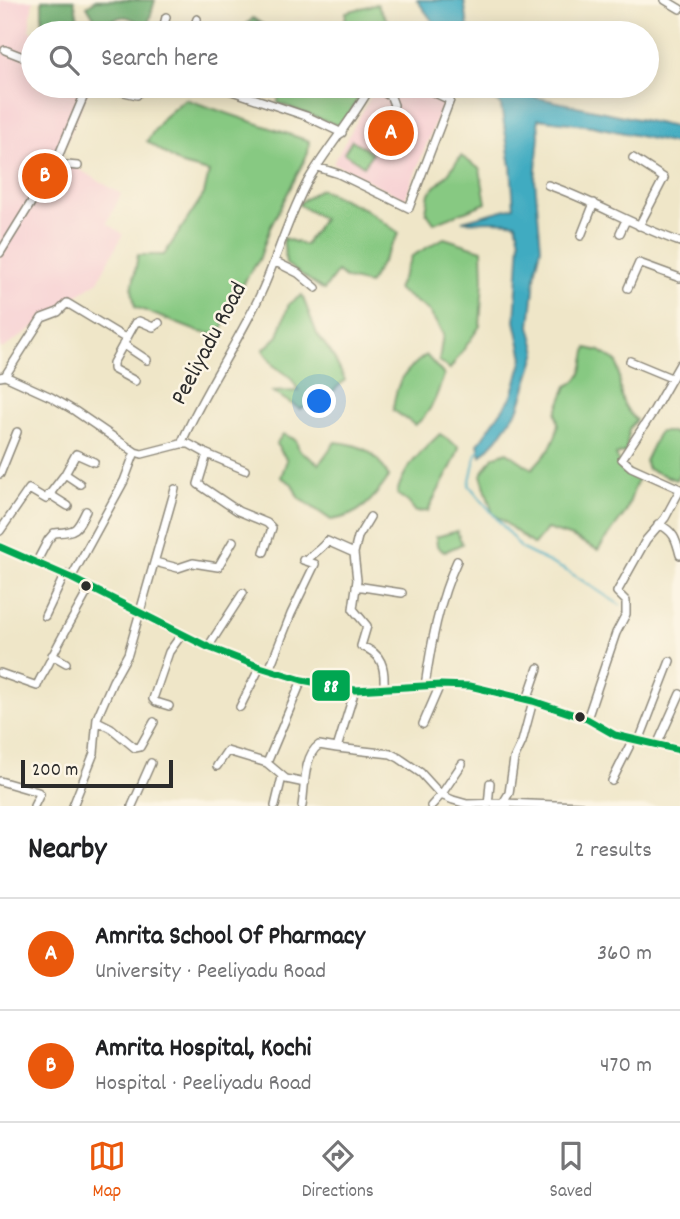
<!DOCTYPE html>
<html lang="en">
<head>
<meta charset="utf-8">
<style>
  :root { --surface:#fff; --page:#f2f2f2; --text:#202124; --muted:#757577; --line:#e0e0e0; --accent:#ea580c }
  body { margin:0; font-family:Dekko,sans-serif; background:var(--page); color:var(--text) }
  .scale { position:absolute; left:21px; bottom:18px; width:152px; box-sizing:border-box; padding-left:7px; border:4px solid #2b2b2b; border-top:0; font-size:19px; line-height:24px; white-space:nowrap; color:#2b2b2b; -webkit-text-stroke:5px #fcf5e5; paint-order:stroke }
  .you { position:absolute; left:320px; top:402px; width:24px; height:24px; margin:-18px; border:5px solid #fff; border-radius:50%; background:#1a73e8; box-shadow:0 0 0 10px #1a73e833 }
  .badge { display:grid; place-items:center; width:46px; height:46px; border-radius:50%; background:var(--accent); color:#fff; font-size:23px; font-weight:700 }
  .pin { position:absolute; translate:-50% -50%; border:4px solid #fff; box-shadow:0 2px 7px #0006 }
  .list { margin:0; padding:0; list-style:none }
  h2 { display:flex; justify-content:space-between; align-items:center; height:91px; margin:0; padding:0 28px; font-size:30px }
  h2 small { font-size:23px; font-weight:400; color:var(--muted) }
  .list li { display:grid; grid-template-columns:46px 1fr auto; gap:21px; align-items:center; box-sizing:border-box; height:112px; padding:0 28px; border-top:2px solid var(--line) }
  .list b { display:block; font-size:26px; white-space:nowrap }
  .list p { margin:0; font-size:23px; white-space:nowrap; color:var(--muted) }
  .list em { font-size:23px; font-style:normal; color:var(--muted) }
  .icon { flex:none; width:38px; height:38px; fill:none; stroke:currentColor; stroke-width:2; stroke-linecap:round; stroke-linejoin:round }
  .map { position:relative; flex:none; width:680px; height:806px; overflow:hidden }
  .search { position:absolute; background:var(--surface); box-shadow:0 4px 18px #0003; left:21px; right:21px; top:21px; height:77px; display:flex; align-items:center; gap:18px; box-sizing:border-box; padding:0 24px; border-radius:38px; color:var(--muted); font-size:26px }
  .sheet { height:315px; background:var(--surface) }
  nav { display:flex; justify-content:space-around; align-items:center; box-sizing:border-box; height:98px; border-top:2px solid var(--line); background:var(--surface); font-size:19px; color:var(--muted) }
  nav a { display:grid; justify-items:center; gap:4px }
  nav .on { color:var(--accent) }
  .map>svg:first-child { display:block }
  .built { fill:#f7cfd3 }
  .green { fill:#87c982; stroke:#597a56; stroke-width:2 }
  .forest { fill:#6dad70; stroke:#4c6c4e; stroke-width:2 }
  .water { fill:#41abc1; stroke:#366b76; stroke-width:2 }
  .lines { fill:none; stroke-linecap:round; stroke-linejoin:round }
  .stream { stroke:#41abc1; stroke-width:2 }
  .minor-casing { stroke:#8d887a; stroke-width:10 }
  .minor { stroke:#fff; stroke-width:7 }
  .bus-1-casing { stroke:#fcf5e5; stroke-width:12 }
  .bus-1 { stroke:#00a651; stroke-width:7 }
  .bus-dot { fill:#2b2b2b; stroke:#fcf5e5; stroke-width:2.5 }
  .labels { text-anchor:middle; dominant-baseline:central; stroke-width:5; stroke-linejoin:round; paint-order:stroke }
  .street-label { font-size:24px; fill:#2b2b2b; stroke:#fcf5e5 }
  .line-badge { stroke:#fcf5e5; stroke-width:2.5 }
  .badge-label { font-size:19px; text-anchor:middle; font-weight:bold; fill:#fff }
</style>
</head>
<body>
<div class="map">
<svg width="680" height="806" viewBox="0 0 680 806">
  <rect width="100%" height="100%" fill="#fcf5e5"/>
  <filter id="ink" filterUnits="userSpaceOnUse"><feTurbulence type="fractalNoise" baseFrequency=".0143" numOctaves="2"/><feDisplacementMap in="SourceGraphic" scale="14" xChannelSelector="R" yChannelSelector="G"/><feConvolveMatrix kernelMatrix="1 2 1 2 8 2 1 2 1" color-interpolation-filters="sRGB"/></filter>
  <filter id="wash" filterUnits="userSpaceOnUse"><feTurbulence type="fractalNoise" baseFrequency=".00686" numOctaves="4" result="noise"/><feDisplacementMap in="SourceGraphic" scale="28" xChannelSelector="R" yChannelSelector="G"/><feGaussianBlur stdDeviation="1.57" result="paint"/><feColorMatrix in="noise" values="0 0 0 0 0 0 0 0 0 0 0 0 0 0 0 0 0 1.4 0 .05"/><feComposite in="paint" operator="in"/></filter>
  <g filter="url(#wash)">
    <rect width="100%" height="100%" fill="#efe6c8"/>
    <path class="built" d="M0,0H33L29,31L35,33L33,86H90L60,158L121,194L107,223L123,234L98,281L4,348H0Z
      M377,86H402L443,103L405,199L333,163Z"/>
    <path class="green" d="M377,4L395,33H344L346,12Z
      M280,86H365L342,127L278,103Z
      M185,99L309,141L308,153L270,228L259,260L247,277L219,335L199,332L135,307L132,289L138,255H164L204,194L209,172L182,165L147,141L163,118Z
      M352,140L372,153L364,166L344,153Z
      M461,156L480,169L486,203L434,223L426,212L429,193L446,176Z
      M320,189L365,209L399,233L369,284L347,279L337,272L324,290L286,264L283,238L305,245L323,219L298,204Z
      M444,238L482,250L483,279L480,326L450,369L439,361L443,334L429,311L397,289L412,256Z
      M302,295L317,334L332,354L345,380L327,397L300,409L273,392L299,391L290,377L274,366L263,350L278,336L289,304Z
      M587,348L600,351L617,362C623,388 614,398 636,420L629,429L626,452L616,455L621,467L638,478L626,512L598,550L572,537L547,529L534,545C520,535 508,524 493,514L481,475L493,457L507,452L532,469L549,450L556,435L558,423L556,413L567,386C586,378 582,364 587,348Z
      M426,355L444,375C438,393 431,414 415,425L393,410C396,382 403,372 426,355Z
      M659,432H672L680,436V472L676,480L648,469L645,461Z
      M283,434L296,440L299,450L319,464L335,442C362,444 376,452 389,477C374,499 359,517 331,520L298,497L292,484L281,477L287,460L276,444Z
      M440,434L459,447C453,470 437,489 428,511L416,512L408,502L397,494C402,469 422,451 440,434Z
      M457,531L462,544L444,552L437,546L436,537Z"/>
    <path class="forest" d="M42,0H74L81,33H47L42,27Z
      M96,0H155L147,28C114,4 122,26 96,21L87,6Z
      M253,18L271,30L270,33H238Z"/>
    <path class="water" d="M417,0H464L469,33H441Z
      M483,86H517L534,97L680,128V145L592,126L538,119L539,136L535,180L541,248L536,269L530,326L537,352L519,408L497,439L481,456L478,444L512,396L523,358L515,321L520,240L516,223C498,219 481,223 462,221L514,207L511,166L501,106Z"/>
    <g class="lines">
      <path class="stream" d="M481,448L476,454L469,485L522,549L569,572L620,605"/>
    </g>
  </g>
  <g filter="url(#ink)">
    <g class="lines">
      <defs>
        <path id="minor" d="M665,0L680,9
          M136,31L145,33
          M110,33L111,31
          M162,33L166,17
          M192,33L197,19
          M5,50L33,61
          M98,86L137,95
          M217,86L306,116L342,133
          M373,144L394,105L391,97L374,86
          M633,158L664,178L639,226
          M55,164L78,166
          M317,167L339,174L409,208L450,100L420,86
          M548,185C594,201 634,226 680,242
          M620,233L626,220
          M581,236L594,203
          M0,253L55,164L88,86
          M274,261L298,273L316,288
          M628,288L639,263L680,278
          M123,344L147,360
          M630,361L671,378
          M680,364L651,415L622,459L631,467L680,489
          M5,376L42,318L58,312L67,303L125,338
          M0,377L5,376L51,397L75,411L135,452L142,454L181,444C203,392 237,345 261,293C278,256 289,214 309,179C328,147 353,119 371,86
          M135,381L113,369V363L135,323L139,321L153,327L159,323
          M181,444H189L207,454L198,484L238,511L267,523L272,528L264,552
          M207,454L245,470
          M0,474L17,432
          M65,474L80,484
          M49,494L68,506
          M370,517L358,537L354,553L357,580L353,609L367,626L361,646C382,653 385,667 384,687
          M658,524C674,531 676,539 680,555
          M0,531L29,489L46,499L65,474L76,454L94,462
          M0,547L71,578L208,647L260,667L302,680L355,690L440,685L470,686L533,701L587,719L615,735L680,750
          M37,561L48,540L54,533C76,531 76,532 86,511
          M307,561C313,552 321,550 327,541L354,553
          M155,562L178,568L193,563L218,567L233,541
          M71,578L124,481L135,452
          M356,586L402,593
          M45,616L65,574
          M208,647L243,593
          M52,655L66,663
          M269,670L291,614L315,564L303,560
          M0,673L37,686C40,677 46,670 50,661C62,635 77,612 90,587
          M425,686C431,644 439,600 457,561
          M527,700L538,668
          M169,706L156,702L153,699L169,652L182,634
          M240,707L260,667
          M587,719L616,633L626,614V601L617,592L646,540L665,518L680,490
          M97,721L111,728L135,748L140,747L154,722
          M423,724L440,685
          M639,741L670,661
          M657,745L680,694
          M337,748L391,754L399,758L421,773L441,795L453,800L467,804L503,803L509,793L514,759L522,742L533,701
          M267,763L302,680
          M217,766L227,751L267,763L286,779L305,783
          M0,781L38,792L40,794L34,806
          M612,781L633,739
          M503,803L581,806
          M73,806L94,753L97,718L113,681L128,654L175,489
          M132,806L151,763
          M275,806L282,777
          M302,806C305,788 303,756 319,745L337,748L355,690
          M431,806L441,795L462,764
          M488,806L490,783"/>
      </defs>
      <use href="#minor" class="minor-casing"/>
      <use href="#minor" class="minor"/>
      <defs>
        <path id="bus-1" d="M0,547L71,578L208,647L260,667L302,680L355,690L440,685L470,686L533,701L587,719L615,735L680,750"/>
      </defs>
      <use href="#bus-1" class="bus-1-casing"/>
      <use href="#bus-1" class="bus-1"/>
    </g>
  </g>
  <g class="bus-dot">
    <circle cx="86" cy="586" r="6"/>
    <circle cx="580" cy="717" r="6"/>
  </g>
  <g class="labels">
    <g class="street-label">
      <text transform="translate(210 344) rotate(-62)">Peeliyadu Road</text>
    </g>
  </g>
  <rect class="line-badge" x="311" y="669" width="40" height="33" rx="7" fill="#00a651"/>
  <g class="badge-label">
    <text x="331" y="692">88</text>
  </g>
</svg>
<div class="scale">200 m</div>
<div class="you"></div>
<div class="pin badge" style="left:391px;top:133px">A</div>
<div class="pin badge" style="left:45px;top:176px">B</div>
<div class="search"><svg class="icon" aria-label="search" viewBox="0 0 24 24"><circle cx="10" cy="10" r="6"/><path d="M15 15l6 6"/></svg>Search here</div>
</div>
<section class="sheet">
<h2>Nearby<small>2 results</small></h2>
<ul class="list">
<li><span class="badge">A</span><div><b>Amrita School Of Pharmacy</b><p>University · Peeliyadu Road</p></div><em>360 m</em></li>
<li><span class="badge">B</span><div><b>Amrita Hospital, Kochi</b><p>Hospital · Peeliyadu Road</p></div><em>470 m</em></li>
</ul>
</section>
<nav>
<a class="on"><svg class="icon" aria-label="map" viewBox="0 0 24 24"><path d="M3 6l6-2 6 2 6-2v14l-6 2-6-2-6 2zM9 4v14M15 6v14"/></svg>Map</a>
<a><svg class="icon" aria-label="directions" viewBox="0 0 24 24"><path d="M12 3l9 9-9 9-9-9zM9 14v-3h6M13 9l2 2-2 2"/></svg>Directions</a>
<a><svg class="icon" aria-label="saved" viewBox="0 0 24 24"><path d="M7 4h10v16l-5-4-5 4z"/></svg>Saved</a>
</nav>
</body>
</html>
